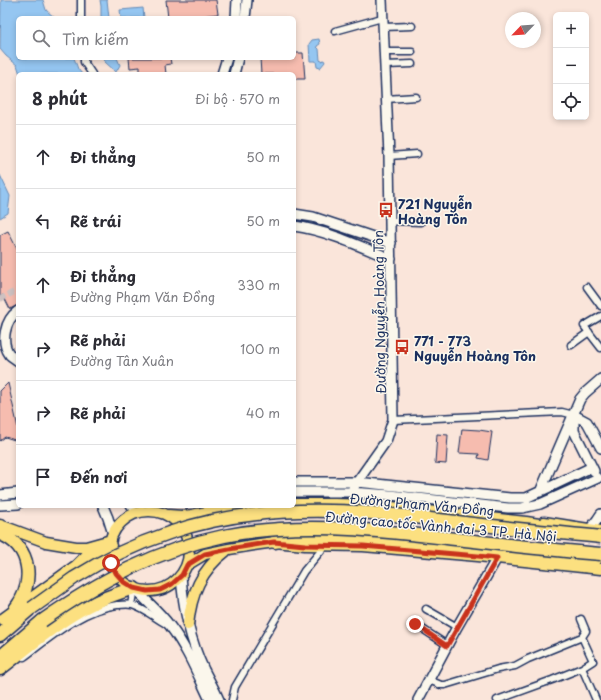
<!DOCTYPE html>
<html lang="vi">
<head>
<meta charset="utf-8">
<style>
  :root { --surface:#fff; --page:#f7f7f7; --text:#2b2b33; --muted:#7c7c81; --line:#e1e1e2 }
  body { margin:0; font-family:"Playpen Sans",sans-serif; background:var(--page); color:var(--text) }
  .controls { position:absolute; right:12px; top:12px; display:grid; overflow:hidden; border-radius:6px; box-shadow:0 2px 6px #0003 }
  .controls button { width:36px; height:36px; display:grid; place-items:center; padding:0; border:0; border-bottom:1px solid var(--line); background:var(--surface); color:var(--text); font:20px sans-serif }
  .compass { position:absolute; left:505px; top:12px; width:36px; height:36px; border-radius:50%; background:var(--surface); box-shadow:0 2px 6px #0003; rotate:245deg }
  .stop { position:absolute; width:12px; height:12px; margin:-9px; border:3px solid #c8321e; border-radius:50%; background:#fff }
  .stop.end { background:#c8321e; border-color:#fff; box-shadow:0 1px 4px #0008 }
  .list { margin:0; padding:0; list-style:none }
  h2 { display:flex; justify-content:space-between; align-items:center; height:52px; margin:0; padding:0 16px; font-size:17px }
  h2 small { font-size:13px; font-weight:400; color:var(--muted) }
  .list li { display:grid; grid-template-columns:26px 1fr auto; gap:12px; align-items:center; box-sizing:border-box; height:64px; padding:0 16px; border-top:1px solid var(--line) }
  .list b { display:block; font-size:15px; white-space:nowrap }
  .list p { margin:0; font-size:13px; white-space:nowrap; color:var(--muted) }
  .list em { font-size:13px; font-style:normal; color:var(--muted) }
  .icon { flex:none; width:22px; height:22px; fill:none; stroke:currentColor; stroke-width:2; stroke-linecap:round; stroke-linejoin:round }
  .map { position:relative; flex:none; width:601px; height:700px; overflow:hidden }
  .search { position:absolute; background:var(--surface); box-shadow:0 2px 6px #0003; left:16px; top:16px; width:280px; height:44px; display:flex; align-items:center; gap:10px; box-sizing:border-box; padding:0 14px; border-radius:6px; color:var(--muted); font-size:15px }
  .panel { position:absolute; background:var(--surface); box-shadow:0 2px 6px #0003; left:16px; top:72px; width:280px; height:436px; border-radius:6px }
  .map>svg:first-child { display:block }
  .water { fill:#95c6f1; stroke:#648ab6 }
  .building { fill:#f6bcaf; stroke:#1b2f5e }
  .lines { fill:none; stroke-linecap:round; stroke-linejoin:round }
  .street-tunnel { stroke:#cdc1c1; stroke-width:6; stroke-dasharray:6 3; stroke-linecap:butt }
  .street-casing { stroke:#1b2f5e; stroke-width:9 }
  .secondary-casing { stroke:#1b2f5e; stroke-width:12 }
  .primary-casing { stroke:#1b2f5e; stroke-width:13 }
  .highway-casing { stroke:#1b2f5e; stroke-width:15 }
  .street { stroke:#fbf7ec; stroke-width:6 }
  .secondary { stroke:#fbf7ec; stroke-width:9 }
  .primary { stroke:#fce080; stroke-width:10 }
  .highway { stroke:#fce080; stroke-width:12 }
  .highway-bridge-casing { stroke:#1b2f5e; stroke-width:15; stroke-linecap:butt }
  .highway-bridge { stroke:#fce080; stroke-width:12 }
  .route { stroke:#c8321e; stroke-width:5 }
  .labels { text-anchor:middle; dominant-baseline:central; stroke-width:3; stroke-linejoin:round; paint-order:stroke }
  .poi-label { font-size:13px; font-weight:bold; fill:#1b2f5e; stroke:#fbf7ec; text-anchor:start }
  .street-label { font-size:13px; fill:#1b2f5e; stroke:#fbf7ec }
</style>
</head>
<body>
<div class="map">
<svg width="601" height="700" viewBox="0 0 601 700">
  <rect width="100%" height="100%" fill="#fae5da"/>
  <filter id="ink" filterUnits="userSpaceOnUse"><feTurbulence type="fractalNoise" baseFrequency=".025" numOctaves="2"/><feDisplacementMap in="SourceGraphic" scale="8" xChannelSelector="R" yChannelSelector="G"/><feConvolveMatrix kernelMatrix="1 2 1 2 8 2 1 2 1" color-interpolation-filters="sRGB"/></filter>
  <g filter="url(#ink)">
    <path class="water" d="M1,0H43L46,10L55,18H18V58H74L78,69L82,74H20L17,65L6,56L0,49Z
      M100,0H107L109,18H101V6Z
      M143,8L144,18H121L120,10Z
      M319,39L320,44L317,46V47L319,49L320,60L321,61L324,60L325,62L320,68L317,67L316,61H310L309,44L312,40Z
      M104,58H117L120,65L116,72L105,62Z
      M0,175L10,196L8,213L0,218Z"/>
    <path class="building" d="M166,0H216L218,14L201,16V18H168Z
      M294,53H303L305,79H294V74H261L260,58H294Z
      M129,58H170L171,64L165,65L166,74H140V67L130,68Z
      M8,231L18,251V305L10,309L3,295L0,296V235Z
      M8,383L18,428V441L5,437L0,441V391Z
      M462,429L479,430L492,432L488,460L478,458L479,454L459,453Z
      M437,434L448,435L446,464L435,463Z"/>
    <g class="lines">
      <path class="street-tunnel" d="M0,299L18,290"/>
      <defs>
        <path id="street" d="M81,0V18
          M383,27L412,26
          M335,31L382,18
          M385,52H412
          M84,58V62L92,74
          M385,65L412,64
          M386,99L416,97
          M389,156L417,154
          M391,221L421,222
          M587,287L601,306
          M601,316L584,326L601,348
          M571,345L589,332
          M393,420L562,412L574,415
          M130,506L137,512
          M131,605L134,588
          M426,609L457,627
          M415,624L447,645
          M24,657C52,636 81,610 117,605C122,605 127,604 132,605C145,609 155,618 166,624
          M582,668L596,700
          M429,680L441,685H445L498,669L515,666L528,659L582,637L586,631L581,619
          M232,700L235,687L304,571L325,546
          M497,700L552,680L582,668L593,661L582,637"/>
        <path id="secondary" d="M236,18L237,0
          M245,18L247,0
          M222,74L227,58
          M234,74L238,58
          M294,214L313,217L391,243
          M294,226C326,230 362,247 391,259
          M18,311C5,320 0,342 10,355C12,357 16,359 18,361
          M574,415L587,422L601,448
          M574,419V431L594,471
          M294,482H357L510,498H526L552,486L592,467
          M294,492H351L390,495L508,508H522L540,504L598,478
          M351,492L357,482L386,441L393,420L389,156L382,0
          M540,492L580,399L585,393L601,379
          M0,495L18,493
          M0,505L18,504
          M103,506L108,518L113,534
          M590,529L597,520L601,514
          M181,575C183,608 190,640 204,670C209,680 215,690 219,700
          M134,588C146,601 160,612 170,626C187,648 198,675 210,700
          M418,700L457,627L497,558"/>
        <path id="primary" d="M109 551a40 40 0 1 1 80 0a40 40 0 1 1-80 0Z
          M169,515L183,516L192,515L221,509L248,506
          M544,522L601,531
          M0,525L11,529L46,542L76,547H86L111,540
          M187,565L205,554L229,549L260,544L275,542L305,545L363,546L478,556L601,569
          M188,625C191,594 201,570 226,551"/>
        <path id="highway" d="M294,505H334L373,506L526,523L552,527
          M241,508L274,506
          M0,534C32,546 35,584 15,609
          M275,542L296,536L359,537L407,541L523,554L596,559
          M4,619L77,566L88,555L110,546
          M0,635L29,610
          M0,657L42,621
          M0,669C25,650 49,628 77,612C94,601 115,594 134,588"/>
      </defs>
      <use href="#street" class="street-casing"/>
      <use href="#secondary" class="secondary-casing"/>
      <use href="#primary" class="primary-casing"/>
      <use href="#highway" class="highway-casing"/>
      <use href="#street" class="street"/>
      <use href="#secondary" class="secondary"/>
      <use href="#primary" class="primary"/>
      <use href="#highway" class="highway"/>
      <defs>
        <path id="highway-bridge" d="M32,608C46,598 60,588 74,578C104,559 136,544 169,533C232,511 306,508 372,513C401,515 429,519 457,522C505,528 553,532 601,537
          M42,621C99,581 156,550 224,536C297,521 375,530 447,538C499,544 550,550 601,554"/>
      </defs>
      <use href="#highway-bridge" class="highway-bridge-casing"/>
      <use href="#highway-bridge" class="highway-bridge"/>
    </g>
  </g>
  <g class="lines" filter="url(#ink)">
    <path class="route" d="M111,563L116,573L124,582L134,588L147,591L160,590L172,584L182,575L187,565L205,554L229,549L260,544L274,542L305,545L363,546L478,556L497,558L447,646L415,624"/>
  </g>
  <defs>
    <symbol id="bus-bare" viewBox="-9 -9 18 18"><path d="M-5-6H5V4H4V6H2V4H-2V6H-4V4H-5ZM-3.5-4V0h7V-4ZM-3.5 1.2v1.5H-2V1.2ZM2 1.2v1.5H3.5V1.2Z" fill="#c8321e" stroke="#fbf7ec" stroke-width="2.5" paint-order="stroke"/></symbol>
  </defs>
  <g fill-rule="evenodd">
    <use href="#bus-bare" x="375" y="199" width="22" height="22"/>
    <use href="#bus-bare" x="391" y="336" width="22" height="22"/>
  </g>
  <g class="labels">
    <g class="poi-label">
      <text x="398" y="203">721 Nguyễn<tspan x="398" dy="15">Hoàng Tôn</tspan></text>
      <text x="414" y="340">771 - 773<tspan x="414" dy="15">Nguyễn Hoàng Tôn</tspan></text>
    </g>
    <g class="street-label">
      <text transform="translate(379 312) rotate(-91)">Đường Nguyễn Hoàng Tôn</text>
      <text transform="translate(422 504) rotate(5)">Đường Phạm Văn Đồng</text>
      <text transform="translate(441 526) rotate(5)">Đường cao tốc Vành đai 3 TP. Hà Nội</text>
    </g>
  </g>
</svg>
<div class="controls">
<button>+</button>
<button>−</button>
<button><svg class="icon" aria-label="locate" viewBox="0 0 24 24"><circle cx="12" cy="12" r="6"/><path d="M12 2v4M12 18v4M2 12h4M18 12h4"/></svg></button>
</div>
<svg class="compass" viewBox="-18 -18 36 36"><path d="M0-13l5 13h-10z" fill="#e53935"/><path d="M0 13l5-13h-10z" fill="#7c7c81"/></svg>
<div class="stop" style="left:111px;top:563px"></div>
<div class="stop end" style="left:415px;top:624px"></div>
<div class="search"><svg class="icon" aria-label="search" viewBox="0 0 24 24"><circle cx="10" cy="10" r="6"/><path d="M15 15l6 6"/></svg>Tìm kiếm</div>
<section class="panel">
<h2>8 phút<small>Đi bộ · 570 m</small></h2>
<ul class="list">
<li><svg class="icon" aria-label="ahead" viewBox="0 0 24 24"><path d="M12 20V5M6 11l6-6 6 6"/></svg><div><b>Đi thẳng</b></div><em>50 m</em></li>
<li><svg class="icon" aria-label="left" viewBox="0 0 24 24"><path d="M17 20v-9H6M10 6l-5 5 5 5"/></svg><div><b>Rẽ trái</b></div><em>50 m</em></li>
<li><svg class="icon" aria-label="ahead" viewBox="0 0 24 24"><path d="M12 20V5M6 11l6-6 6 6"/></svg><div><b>Đi thẳng</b><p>Đường Phạm Văn Đồng</p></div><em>330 m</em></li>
<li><svg class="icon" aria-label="right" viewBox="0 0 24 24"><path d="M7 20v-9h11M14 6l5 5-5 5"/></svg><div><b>Rẽ phải</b><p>Đường Tân Xuân</p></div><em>100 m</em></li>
<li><svg class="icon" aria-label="right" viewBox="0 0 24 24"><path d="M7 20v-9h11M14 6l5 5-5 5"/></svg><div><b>Rẽ phải</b></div><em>40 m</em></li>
<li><svg class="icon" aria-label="arrive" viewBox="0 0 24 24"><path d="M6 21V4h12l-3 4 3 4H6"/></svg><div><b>Đến nơi</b></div></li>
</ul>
</section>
</div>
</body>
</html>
